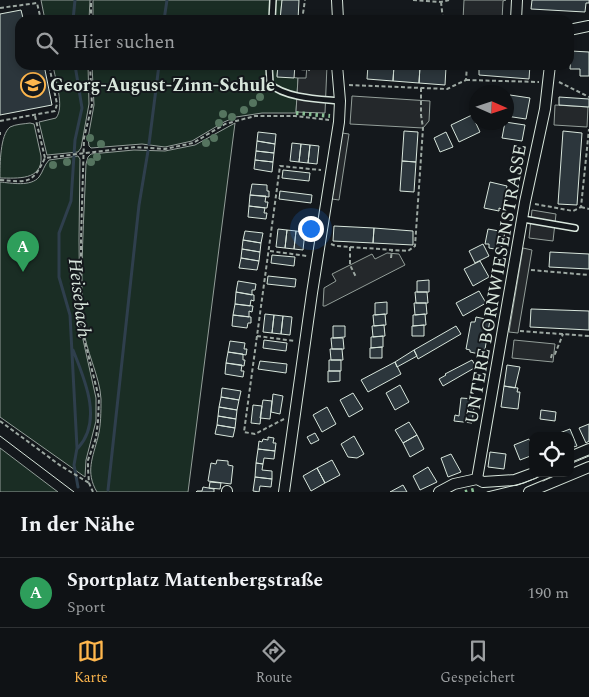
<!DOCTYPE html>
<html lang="de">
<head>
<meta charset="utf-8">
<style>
  :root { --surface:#0f1215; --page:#1d2022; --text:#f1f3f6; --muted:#9b9ea0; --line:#2f3234; --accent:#ffb74d }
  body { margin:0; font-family:Spectral,serif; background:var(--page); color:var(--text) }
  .controls { position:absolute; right:15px; bottom:15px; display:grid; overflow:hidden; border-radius:10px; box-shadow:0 2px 8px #0003 }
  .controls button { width:45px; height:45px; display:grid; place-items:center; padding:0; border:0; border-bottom:1px solid var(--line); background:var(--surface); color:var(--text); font:25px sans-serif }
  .compass { position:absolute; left:469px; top:85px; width:45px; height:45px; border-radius:50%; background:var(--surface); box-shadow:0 2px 8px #0003; rotate:93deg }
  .you { position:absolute; left:310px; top:228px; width:18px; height:18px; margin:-12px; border:4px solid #fff; border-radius:50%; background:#1a73e8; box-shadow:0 0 0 8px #1a73e833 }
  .badge { display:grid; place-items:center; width:32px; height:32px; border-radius:50%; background:var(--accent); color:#fff; font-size:16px; font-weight:700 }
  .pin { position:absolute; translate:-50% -41px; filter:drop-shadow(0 1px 2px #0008) }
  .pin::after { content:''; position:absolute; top:26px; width:18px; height:15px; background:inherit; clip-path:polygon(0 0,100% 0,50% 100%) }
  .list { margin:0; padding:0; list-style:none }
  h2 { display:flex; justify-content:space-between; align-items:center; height:65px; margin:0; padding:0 20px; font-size:21px }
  h2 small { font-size:16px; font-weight:400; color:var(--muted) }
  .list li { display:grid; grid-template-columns:32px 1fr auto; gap:15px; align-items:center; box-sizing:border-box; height:70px; padding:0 20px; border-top:1px solid var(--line) }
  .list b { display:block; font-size:19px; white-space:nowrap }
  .list p { margin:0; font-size:16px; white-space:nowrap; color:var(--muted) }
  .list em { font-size:16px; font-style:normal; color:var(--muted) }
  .icon { flex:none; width:28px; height:28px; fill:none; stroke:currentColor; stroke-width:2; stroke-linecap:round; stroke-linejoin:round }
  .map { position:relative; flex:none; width:589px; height:492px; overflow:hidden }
  .search { position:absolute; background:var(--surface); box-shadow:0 2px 8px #0003; left:15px; right:15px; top:15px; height:55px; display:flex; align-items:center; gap:12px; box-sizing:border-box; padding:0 18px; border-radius:15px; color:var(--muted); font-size:19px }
  .sheet { height:135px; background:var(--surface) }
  nav { display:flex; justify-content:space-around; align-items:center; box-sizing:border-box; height:70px; border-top:1px solid var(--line); background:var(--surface); font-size:14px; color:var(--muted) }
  nav a { display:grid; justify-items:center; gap:2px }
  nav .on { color:var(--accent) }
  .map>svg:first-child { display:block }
  .green { fill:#1a2d24; stroke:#939e99 }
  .parking { fill:#24282b; stroke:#939e99 }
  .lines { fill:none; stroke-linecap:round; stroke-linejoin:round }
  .stream { stroke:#2f3f4d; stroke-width:3 }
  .building { fill:#2c363c; stroke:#d8e6dc }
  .lane-casing { stroke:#d8e6dc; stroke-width:8 }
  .street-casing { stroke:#d8e6dc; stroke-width:12 }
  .path { stroke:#9da8a2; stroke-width:2; stroke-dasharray:4 2.5; stroke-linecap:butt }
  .lane { stroke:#14181c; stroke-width:5 }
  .street { stroke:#14181c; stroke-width:10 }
  .tram { stroke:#d8e6dc; stroke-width:1 }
  .hedge { stroke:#8ac095; stroke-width:4; stroke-dasharray:2.5 4; stroke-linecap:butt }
  .tree { fill:#55745f }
  .labels { text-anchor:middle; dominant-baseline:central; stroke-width:4; stroke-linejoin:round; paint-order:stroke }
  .poi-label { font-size:18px; font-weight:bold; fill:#d8e6dc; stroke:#14181c; text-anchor:start }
  .street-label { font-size:18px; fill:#d8e6dc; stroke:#14181c }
  .water-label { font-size:19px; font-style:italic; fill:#d8e6dc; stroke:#14181c }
</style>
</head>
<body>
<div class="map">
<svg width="589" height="492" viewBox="0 0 589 492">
  <rect width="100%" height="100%" fill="#14181c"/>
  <path class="green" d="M41,0H90L89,20H45Z
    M93,0H282L280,20H93Z
    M53,65H88L89,104L81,148L78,152L47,155L39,122L56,118C65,107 55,79 53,65Z
    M92,65H278L277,76L298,78L296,113H262L236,117L224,122L192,141L165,147L142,144L91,148L89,146L88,138L94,105Z
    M30,123L34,124L41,156C43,181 17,178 0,178C0,164 0,135 10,127C16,124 24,124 30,123Z
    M235,123L188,492H97C85,472 93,457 98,437C101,425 101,412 101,399C100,376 85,350 83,325C80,272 84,217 86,164L88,157L91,154L134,150L165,151L195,145Z
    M78,156L80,159L79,240L80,326L96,398V421L86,460L85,477L0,417V182C11,183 31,187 39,177C43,172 44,165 49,160Z
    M0,448L58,492H0Z"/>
  <path class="parking" d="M464,0H506L503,1L502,20H463Z
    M307,65H327L325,113L296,112L298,78H306Z
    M352,96L430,101L429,121L423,128L350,124Z
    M555,105L588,107L587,127L554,125Z
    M342,133L349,134L339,200L332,199Z
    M532,210L556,214L553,241L529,238Z
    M523,248L532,250L518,333L509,332Z
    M387,253L399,254L405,265L325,306H323L324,288L336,281L332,274L372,254L375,259Z
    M514,340L555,344L553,362L512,358Z"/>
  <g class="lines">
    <path class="stream" d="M73,20L75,0
      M164,20L167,0
      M75,65L82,108L75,140L71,201L59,233V277L70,315L77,448L74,465L78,487
      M149,144L159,65
      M73,350C85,380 103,421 78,448
      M108,490L139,205L148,151"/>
  </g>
  <path class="building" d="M282,0H299L298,20H280Z
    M532,0H589V3H586L585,12L531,9Z
    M21,10L23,18L34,17L35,20H20V65H44L52,105L0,115V14Z
    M571,51L589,52V76H580V69H570Z
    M278,65H295L294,78L277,77Z
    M368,65H394L393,81L367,79Z
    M394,65L420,66L419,83L393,81Z
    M479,65H530L529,79L479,75Z
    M420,66L446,67L445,85L419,83Z
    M510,95L530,98L526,119L506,116Z
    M559,97L589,99V107L559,105Z
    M472,115L480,132L459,142L451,125Z
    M505,122L525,125L522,141L502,138Z
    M404,131L418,132L416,162L402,161Z
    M563,131L582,133L577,205L558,204Z
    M258,132L276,134L275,144L257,141Z
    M446,132L453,147L440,152L434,138Z
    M257,141L275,144L274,153L256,151Z
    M292,143L301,144L299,162L290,161Z
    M301,144L310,145L308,163L299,162Z
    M310,145L319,146L317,164L308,163Z
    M256,151L274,153L273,162L255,160Z
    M255,160L273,162L272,172L254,169Z
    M402,161L416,162L414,192L400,191Z
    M283,170L310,173L309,181L282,178Z
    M490,182L507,186L502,209L499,208V211L484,208Z
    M252,184L267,185V191H269V197L250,195Z
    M280,191L312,195L311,203L279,199Z
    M250,195L266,196L265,202H268L267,208L249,206Z
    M249,206L265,208L264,213H267L266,219L248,217Z
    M334,226L374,228L373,243L333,241Z
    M374,228L413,231V245L373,243Z
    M278,229L287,230L285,248L276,247Z
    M488,229L505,232L502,247L500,246V250L489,248V244H485Z
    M287,230L296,231L294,249L285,248Z
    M245,231L263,233L261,243L243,240Z
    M296,231L305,232L303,250L294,249Z
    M243,240L261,243L260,252L242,249Z
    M483,244L489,256L475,263L469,251Z
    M242,249L260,252L259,261L241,258Z
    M550,252L589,254V269L549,267Z
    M272,255L295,257L294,266L271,263Z
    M241,258L259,261L257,270L239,268Z
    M480,261L489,277L473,286L464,269Z
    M268,276L296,279L295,287L267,284Z
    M429,280V292H417V281Z
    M238,281L256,284L255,290H252V295L236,292Z
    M479,291L486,303L463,316L456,303Z
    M236,292L254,295V301L251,300L250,306L235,304Z
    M415,292H427L428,303H416Z
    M387,302V314L375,315V303Z
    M414,303H426L427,314L415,315Z
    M235,304L253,306L252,312L249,311V317L233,315Z
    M531,309L589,311V330L530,327Z
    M265,314L274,315L272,333L263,332Z
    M385,314L386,325L374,326L373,315Z
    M425,314L426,325L413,326V315Z
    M233,315L251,317V323H248L247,328L232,326Z
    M274,315L283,316L281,334L272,333Z
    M283,316L292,317L290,335L281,334Z
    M476,317L490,320L484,355L470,352V350L466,349L471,322H475Z
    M384,325L385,336L373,337L372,326Z
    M424,325V336H412V326Z
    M333,326H345V337L333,338Z
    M456,326L461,334L418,359L414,350Z
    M383,336V347L371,348V337Z
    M331,338H343L344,349H332Z
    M264,340L287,343L286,351L263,348Z
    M230,341L245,343L244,349H247L246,355L228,352Z
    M382,347V358H370V348Z
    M330,349H342L343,360H331Z
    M414,350L417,356L397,367L395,362Z
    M228,352L243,354V360H245L244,366L226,363Z
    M329,360H341V371H329Z
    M472,360L476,367L443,386L439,379L446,375L445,374Z
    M260,361L287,364L286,373L258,369Z
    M395,362L401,374L368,392L361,380Z
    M226,363L242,365L241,371H244L243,377L225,374Z
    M507,365L520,367L515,388L504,386Z
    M328,371H340V381L328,382Z
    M400,385L409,402L395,410L386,393Z
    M504,386L518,388L517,392H520L518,409L501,407Z
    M222,388L241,391L239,400L221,397Z
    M353,393L363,409L349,417L340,400Z
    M273,394L283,396L280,414L271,412Z
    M221,397L239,400L237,410L219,407Z
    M461,398L475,399L472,423L454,421L455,415L459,416Z
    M263,400L272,401L270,419L260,418Z
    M253,405L262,406L260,424L251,423Z
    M219,407L237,410L236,419L218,416Z
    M327,407L336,424L322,432L313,415Z
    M541,410L556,412L555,421L540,419Z
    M218,416L236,419L235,428L217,425Z
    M409,422L417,435L403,443L395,430Z
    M589,424V441L586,443L579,428Z
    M217,425L235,428L233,437L215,434Z
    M570,429L577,446L570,448V436H557V434Z
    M315,433L319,440L311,444L307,437Z
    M417,435L424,449L410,457L403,443Z
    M354,436L364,454L357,458L348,457L341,444Z
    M268,437L274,438L273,443H276L275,451L258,449L259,441L262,442L263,439L268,440Z
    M529,439L533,448V455L520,460L514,445Z
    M258,449L275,451L274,459L264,458L263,464L256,463Z
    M490,452L506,454L504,469L488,467Z
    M451,454L461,472L448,477L441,458Z
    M217,460L228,461V465L233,466L231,484L208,481L211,463L216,464Z
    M332,460L340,475L325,483L317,468Z
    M256,463L263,464L262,470L272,471V479L255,477Z
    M428,467L437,482L420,490L413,476Z
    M317,468L325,483L311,491L303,476Z
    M255,477L272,479L271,487L260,486L259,492L253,491Z
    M210,482L221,483L220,489L209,488Z
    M403,485L407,492H390Z
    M203,487L214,489V492H196L197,491H202Z"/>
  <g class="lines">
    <defs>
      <path id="lane" d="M272,20L273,0
        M269,65L270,84C285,98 319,99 340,101
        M523,219L575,228"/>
      <path id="street" d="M337,0L338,20
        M516,20L517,0
        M569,30L589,26
        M570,457L589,449
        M477,479L525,202L545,109L550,65
        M227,492V491
        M284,492L312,293L339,122L340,101L337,65
        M439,492L454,484L477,479L483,482L515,480L534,473
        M529,492L589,467"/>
    </defs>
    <use href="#lane" class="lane-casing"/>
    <use href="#street" class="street-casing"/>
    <path class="path" d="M413,0L441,2L449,0
      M441,2L443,20
      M0,8L37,3L41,20
      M91,20V0
      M302,20L305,0
      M90,65L92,105L84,138L81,240V326L99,398L98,421L96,438L88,460V469L89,483L93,492
      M299,65V69L310,70
      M466,80L539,82
      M559,82L589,97
      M349,85L447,89L466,80L467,65
      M35,116L45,158
      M0,121L55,111L57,104L49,65
      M0,132V135
      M0,180C27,182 32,185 45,158L135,147L165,149L193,143L225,124L255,116H295L329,120
      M535,204L573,211L581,207L589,129
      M581,207L589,209
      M331,244L336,246L408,251L415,246L423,128L421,115V88
      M350,247V265L356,277
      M270,251L307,256
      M391,258L392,250
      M531,270L589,275
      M520,331L589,336
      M257,336L295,341
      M551,358L552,354H555L563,334
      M284,419L255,434L244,432L280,166L321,170
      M0,421L61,466L89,483"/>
    <use href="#lane" class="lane"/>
    <use href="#street" class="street"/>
    <path class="tram" d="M0,436L74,492
      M570,464L589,456
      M543,481L561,473
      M487,492L524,483L548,473"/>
    <path class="hedge" d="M296,113L330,116
      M465,492L477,489"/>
  </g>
  <g class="tree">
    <circle cx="260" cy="97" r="4"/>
    <circle cx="253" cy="103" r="4"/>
    <circle cx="244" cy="110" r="4"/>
    <circle cx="223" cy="114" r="4"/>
    <circle cx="232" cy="117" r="4"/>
    <circle cx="219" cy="123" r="4"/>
    <circle cx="90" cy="138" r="4"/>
    <circle cx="214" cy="138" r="4"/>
    <circle cx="206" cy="143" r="4"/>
    <circle cx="101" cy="144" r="4"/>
    <circle cx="97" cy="157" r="4"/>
    <circle cx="67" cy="162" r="4"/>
    <circle cx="91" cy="162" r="4"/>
    <circle cx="53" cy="165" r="4"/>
  </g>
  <defs>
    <symbol id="school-ring" viewBox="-11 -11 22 22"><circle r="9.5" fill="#14181c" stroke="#ffb74d" stroke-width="1.5"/><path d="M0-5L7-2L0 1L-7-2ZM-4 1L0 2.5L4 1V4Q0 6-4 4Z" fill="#ffb74d"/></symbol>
  </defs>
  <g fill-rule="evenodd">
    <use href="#school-ring" x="19" y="71" width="28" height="28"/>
  </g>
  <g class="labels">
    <g class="poi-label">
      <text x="50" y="85">Georg-August-Zinn-Schule</text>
    </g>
    <g class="street-label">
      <text transform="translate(496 284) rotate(-80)">UNTERE BORNWIESENSTRASSE</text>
    </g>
    <g class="water-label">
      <text transform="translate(79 298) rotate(83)">Heisebach</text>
    </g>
  </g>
</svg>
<div class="controls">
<button><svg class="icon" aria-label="locate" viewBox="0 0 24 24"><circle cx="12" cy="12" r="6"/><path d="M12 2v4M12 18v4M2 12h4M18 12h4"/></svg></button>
</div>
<svg class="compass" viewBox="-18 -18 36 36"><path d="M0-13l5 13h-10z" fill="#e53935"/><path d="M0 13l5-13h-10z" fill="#9b9ea0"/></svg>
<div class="you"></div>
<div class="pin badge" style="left:23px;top:272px;background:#2e9e5b">A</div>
<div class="search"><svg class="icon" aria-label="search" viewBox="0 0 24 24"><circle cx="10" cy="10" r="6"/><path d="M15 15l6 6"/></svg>Hier suchen</div>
</div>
<section class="sheet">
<h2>In der Nähe<small></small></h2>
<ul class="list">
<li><span class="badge" style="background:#2e9e5b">A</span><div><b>Sportplatz Mattenbergstraße</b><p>Sport</p></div><em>190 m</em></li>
</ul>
</section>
<nav>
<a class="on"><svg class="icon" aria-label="map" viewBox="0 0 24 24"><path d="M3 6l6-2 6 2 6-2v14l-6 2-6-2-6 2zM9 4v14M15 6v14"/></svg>Karte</a>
<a><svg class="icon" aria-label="directions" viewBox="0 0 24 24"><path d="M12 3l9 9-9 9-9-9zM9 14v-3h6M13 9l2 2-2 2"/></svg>Route</a>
<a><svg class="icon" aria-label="saved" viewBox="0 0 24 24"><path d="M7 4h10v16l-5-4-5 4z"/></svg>Gespeichert</a>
</nav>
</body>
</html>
